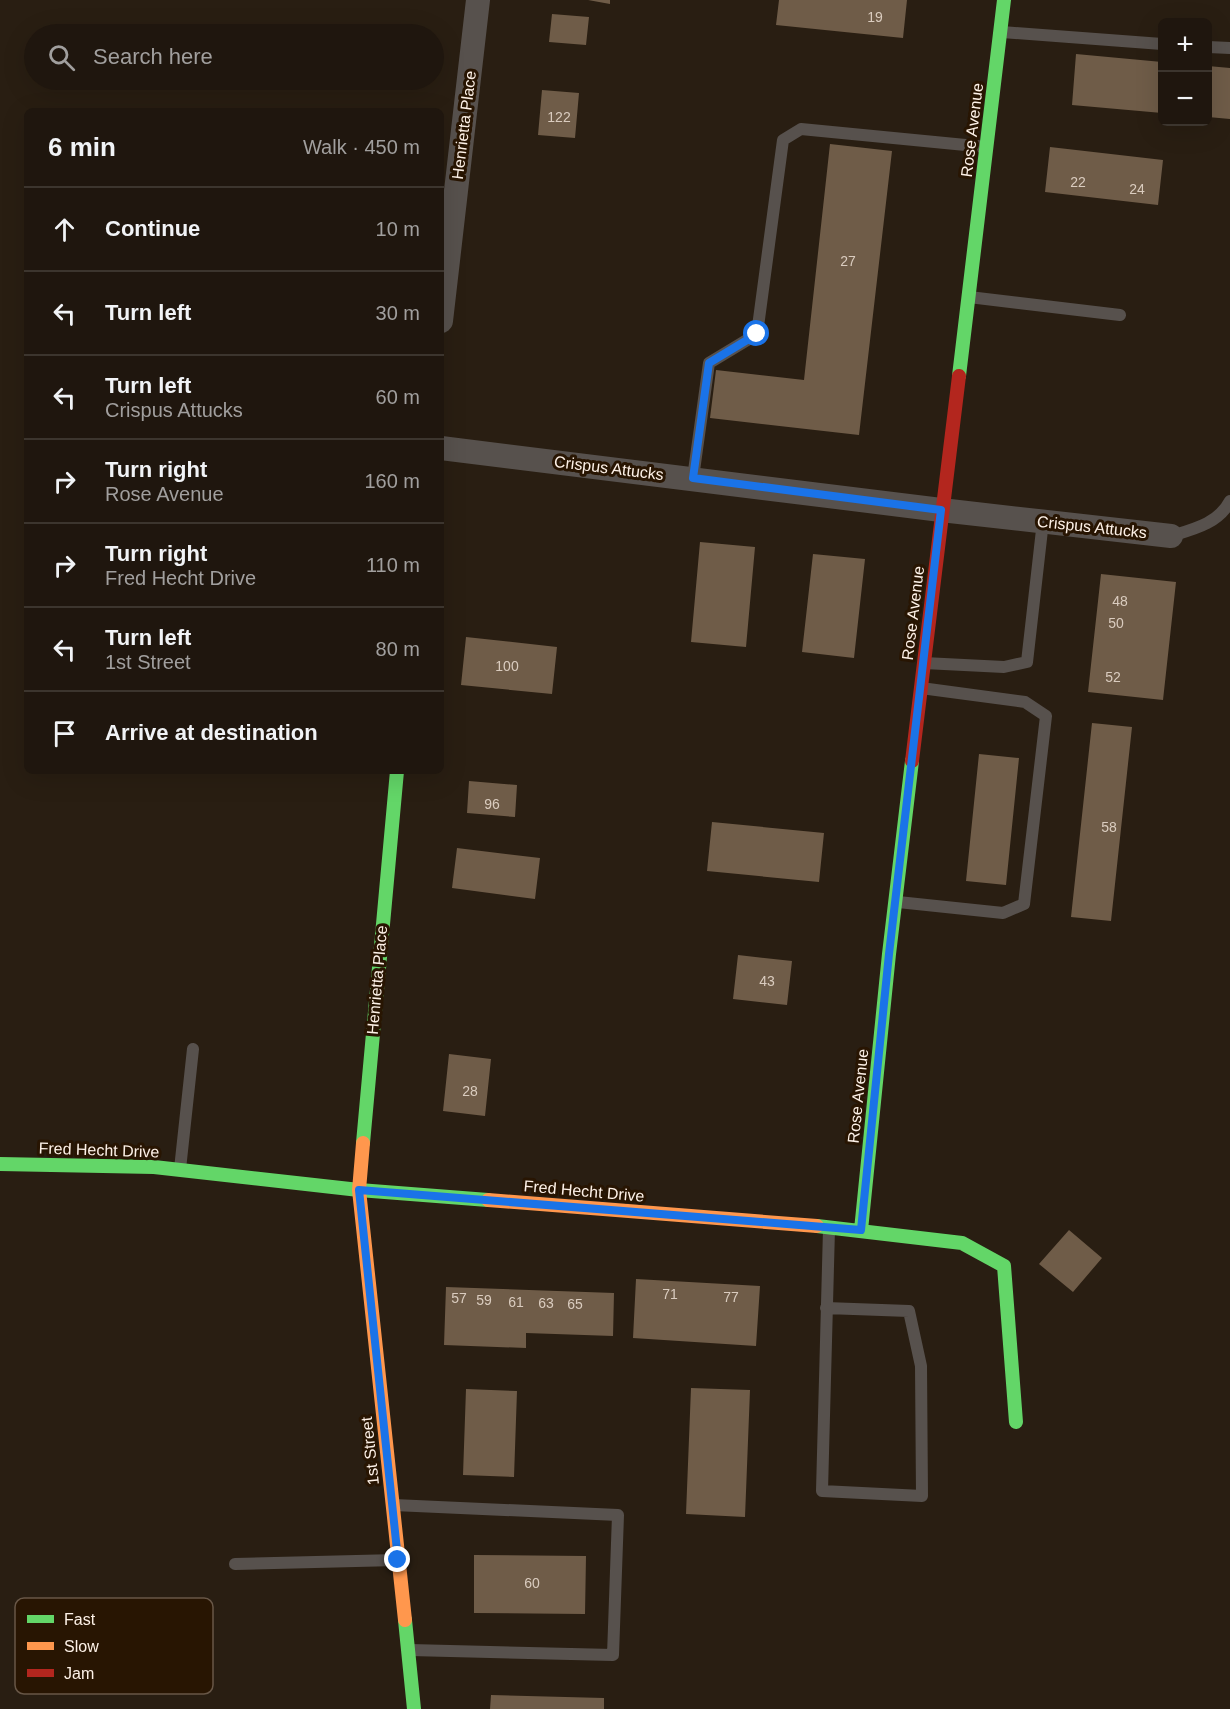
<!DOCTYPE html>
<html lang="en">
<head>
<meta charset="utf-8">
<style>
  :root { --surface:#1f160e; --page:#2c231c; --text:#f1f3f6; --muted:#a19f9e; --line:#3c352e }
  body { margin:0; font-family:Helvetica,sans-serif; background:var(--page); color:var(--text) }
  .controls { position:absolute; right:18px; top:18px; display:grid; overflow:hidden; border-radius:9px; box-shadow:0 6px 24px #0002 }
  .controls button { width:54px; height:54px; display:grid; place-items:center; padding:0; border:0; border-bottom:2px solid var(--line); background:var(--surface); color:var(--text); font:30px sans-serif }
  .stop { position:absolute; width:18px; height:18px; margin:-14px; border:4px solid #1a73e8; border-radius:50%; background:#fff }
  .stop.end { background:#1a73e8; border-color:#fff; box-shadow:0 2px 6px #0008 }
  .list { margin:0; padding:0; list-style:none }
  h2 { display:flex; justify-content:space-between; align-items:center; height:78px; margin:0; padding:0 24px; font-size:26px }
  h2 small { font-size:20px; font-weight:400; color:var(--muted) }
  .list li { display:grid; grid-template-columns:39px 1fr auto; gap:18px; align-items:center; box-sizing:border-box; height:84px; padding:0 24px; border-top:2px solid var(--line) }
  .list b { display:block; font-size:22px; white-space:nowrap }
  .list p { margin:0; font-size:20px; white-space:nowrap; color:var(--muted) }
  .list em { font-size:20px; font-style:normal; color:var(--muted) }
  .icon { flex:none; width:33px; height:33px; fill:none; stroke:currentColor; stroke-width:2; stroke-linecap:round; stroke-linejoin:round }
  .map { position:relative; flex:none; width:1230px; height:1709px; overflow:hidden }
  .search { position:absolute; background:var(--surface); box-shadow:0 6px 24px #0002; left:24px; top:24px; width:420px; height:66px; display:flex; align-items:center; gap:15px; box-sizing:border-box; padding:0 21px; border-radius:33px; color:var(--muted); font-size:22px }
  .panel { position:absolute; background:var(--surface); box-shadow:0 6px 24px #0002; left:24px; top:108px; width:420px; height:666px; border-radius:9px }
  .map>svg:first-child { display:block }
  .building { fill:#6f5c48 }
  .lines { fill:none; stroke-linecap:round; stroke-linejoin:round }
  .lane { stroke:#57514d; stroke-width:12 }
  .street { stroke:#57514d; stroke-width:24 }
  .fast { stroke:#63d668; stroke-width:14 }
  .slow { stroke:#ff974d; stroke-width:14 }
  .jam { stroke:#b3261e; stroke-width:14 }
  .route { stroke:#1a73e8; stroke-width:8 }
  .labels { text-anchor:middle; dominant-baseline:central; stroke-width:6; stroke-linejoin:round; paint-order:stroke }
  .number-label { font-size:14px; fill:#daccbf }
  .street-label { font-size:16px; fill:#fdf1e7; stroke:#281502 }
  .key { fill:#281502; stroke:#685747; stroke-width:1.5 }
  .key-label { font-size:16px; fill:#fdf1e7 }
</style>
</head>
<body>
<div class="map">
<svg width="1230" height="1709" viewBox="0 0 1230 1709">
  <rect width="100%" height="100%" fill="#291e12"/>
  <path class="building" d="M588,0H610V4Z
    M779,0H907L903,38L776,25Z
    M552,14L589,17L586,45L549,42Z
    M1076,54L1162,62V113L1072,105Z
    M1208,66L1230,68V119L1208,117Z
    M542,90L579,93L575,138L538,135Z
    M830,144L892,151L859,435L710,418L716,370L804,380Z
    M1050,147L1163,160L1158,205L1045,192Z
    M700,542L755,547L746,647L691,642Z
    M813,554L865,559L854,658L802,652Z
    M1101,574L1176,582L1163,700L1088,692Z
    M466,637L557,647L552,694L461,685Z
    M1092,723L1132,727L1111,921L1071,917Z
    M979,754L1019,758L1006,885L966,881Z
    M469,781L517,785L515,817L467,813Z
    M712,822L824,833L819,882L707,871Z
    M457,848L540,858L535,899L452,888Z
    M738,955L792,961L787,1005L733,999Z
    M449,1054L491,1059L485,1116L443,1111Z
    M1069,1230L1102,1258L1073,1292L1039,1264Z
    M636,1279L760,1286L756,1346L633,1338Z
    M446,1287L614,1293L613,1336L526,1333V1348L444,1345Z
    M691,1388L750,1390L745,1517L686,1514Z
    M466,1389L517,1391L514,1477L463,1475Z
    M474,1555L586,1556L585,1614L474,1613Z
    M491,1695L604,1698V1709H490Z"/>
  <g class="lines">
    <path class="lane" d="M1002,32L1162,44
      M1208,47L1230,48
      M969,297L1120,315
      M693,478L709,363L757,334L783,140L801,129L986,147
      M1171,536C1194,529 1219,523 1230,501
      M924,663L1004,667L1027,662L1043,521
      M898,902L1003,913L1024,904L1046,716L1025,702L921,688
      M180,1169L193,1049
      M826,1308L909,1311L921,1366L922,1496L822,1491L829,1229
      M394,1505L618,1515L613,1655L410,1650
      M235,1564L397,1560"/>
    <path class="street" d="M441,321L478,0
      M441,448L941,510L1171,536"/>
    <path class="fast" d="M959,376L1004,0
      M363,1143L397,771
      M0,1164L154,1167L359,1190L488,1200
      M817,1226L962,1243L1004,1266L1016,1422
      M861,1230L889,954L912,761
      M405,1620L414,1709"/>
    <path class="slow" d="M363,1143L359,1190L405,1620
      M488,1200L817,1226"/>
    <path class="jam" d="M912,761L959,376"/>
  </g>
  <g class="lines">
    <path class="route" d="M398,1560L359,1190L861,1230L889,954L941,510L693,478L709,363L757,334"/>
  </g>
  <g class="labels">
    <g class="number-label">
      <text x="875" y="17">19</text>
      <text x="559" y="117">122</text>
      <text x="1078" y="182">22</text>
      <text x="1137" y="189">24</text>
      <text x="848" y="261">27</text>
      <text x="1120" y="601">48</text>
      <text x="1116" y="623">50</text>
      <text x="507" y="666">100</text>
      <text x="1113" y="677">52</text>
      <text x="492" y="804">96</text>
      <text x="1109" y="827">58</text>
      <text x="767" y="981">43</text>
      <text x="470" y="1091">28</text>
      <text x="670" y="1294">71</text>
      <text x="731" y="1297">77</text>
      <text x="459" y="1298">57</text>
      <text x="484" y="1300">59</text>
      <text x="516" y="1302">61</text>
      <text x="546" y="1303">63</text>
      <text x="575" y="1304">65</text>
      <text x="532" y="1583">60</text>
    </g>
    <g class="street-label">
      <text transform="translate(464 125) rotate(-83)">Henrietta Place</text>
      <text transform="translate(972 130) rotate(-83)">Rose Avenue</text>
      <text transform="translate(609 468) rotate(7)">Crispus Attucks</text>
      <text transform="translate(1092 527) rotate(6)">Crispus Attucks</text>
      <text transform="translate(913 613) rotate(-83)">Rose Avenue</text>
      <text transform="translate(377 980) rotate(-85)">Henrietta Place</text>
      <text transform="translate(858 1096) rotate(-84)">Rose Avenue</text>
      <text transform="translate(99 1150) rotate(2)">Fred Hecht Drive</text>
      <text transform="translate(584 1191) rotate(5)">Fred Hecht Drive</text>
      <text transform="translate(370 1451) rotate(-96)">1st Street</text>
    </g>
  </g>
  <rect x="15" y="1598" width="198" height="96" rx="9" class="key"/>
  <rect x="27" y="1615" width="27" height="8" fill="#63d668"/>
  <rect x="27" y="1642" width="27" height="8" fill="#ff974d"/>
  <rect x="27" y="1669" width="27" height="8" fill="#b3261e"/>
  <g class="key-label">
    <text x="64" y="1625">Fast</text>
    <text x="64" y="1652">Slow</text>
    <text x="64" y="1679">Jam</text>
  </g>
</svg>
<div class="controls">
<button>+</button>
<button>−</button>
</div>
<div class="stop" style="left:757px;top:334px"></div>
<div class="stop end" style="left:398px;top:1560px"></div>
<div class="search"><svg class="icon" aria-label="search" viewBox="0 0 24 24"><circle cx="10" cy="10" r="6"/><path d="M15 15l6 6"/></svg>Search here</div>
<section class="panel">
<h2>6 min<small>Walk · 450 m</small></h2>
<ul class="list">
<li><svg class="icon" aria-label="ahead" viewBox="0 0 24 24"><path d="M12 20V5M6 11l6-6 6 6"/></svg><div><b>Continue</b></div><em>10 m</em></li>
<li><svg class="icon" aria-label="left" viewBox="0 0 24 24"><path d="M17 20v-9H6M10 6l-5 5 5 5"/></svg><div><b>Turn left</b></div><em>30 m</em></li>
<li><svg class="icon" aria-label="left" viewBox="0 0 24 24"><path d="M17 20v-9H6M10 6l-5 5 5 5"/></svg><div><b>Turn left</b><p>Crispus Attucks</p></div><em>60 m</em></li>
<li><svg class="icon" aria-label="right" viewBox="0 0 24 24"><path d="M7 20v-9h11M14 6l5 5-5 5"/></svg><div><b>Turn right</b><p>Rose Avenue</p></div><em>160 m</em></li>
<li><svg class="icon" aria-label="right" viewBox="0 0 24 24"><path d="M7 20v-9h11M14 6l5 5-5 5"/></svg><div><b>Turn right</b><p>Fred Hecht Drive</p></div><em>110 m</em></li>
<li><svg class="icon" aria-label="left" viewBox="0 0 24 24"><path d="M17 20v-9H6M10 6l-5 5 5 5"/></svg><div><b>Turn left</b><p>1st Street</p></div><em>80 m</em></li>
<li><svg class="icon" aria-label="arrive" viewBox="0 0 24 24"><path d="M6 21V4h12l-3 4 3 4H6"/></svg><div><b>Arrive at destination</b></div></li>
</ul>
</section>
</div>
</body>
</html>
